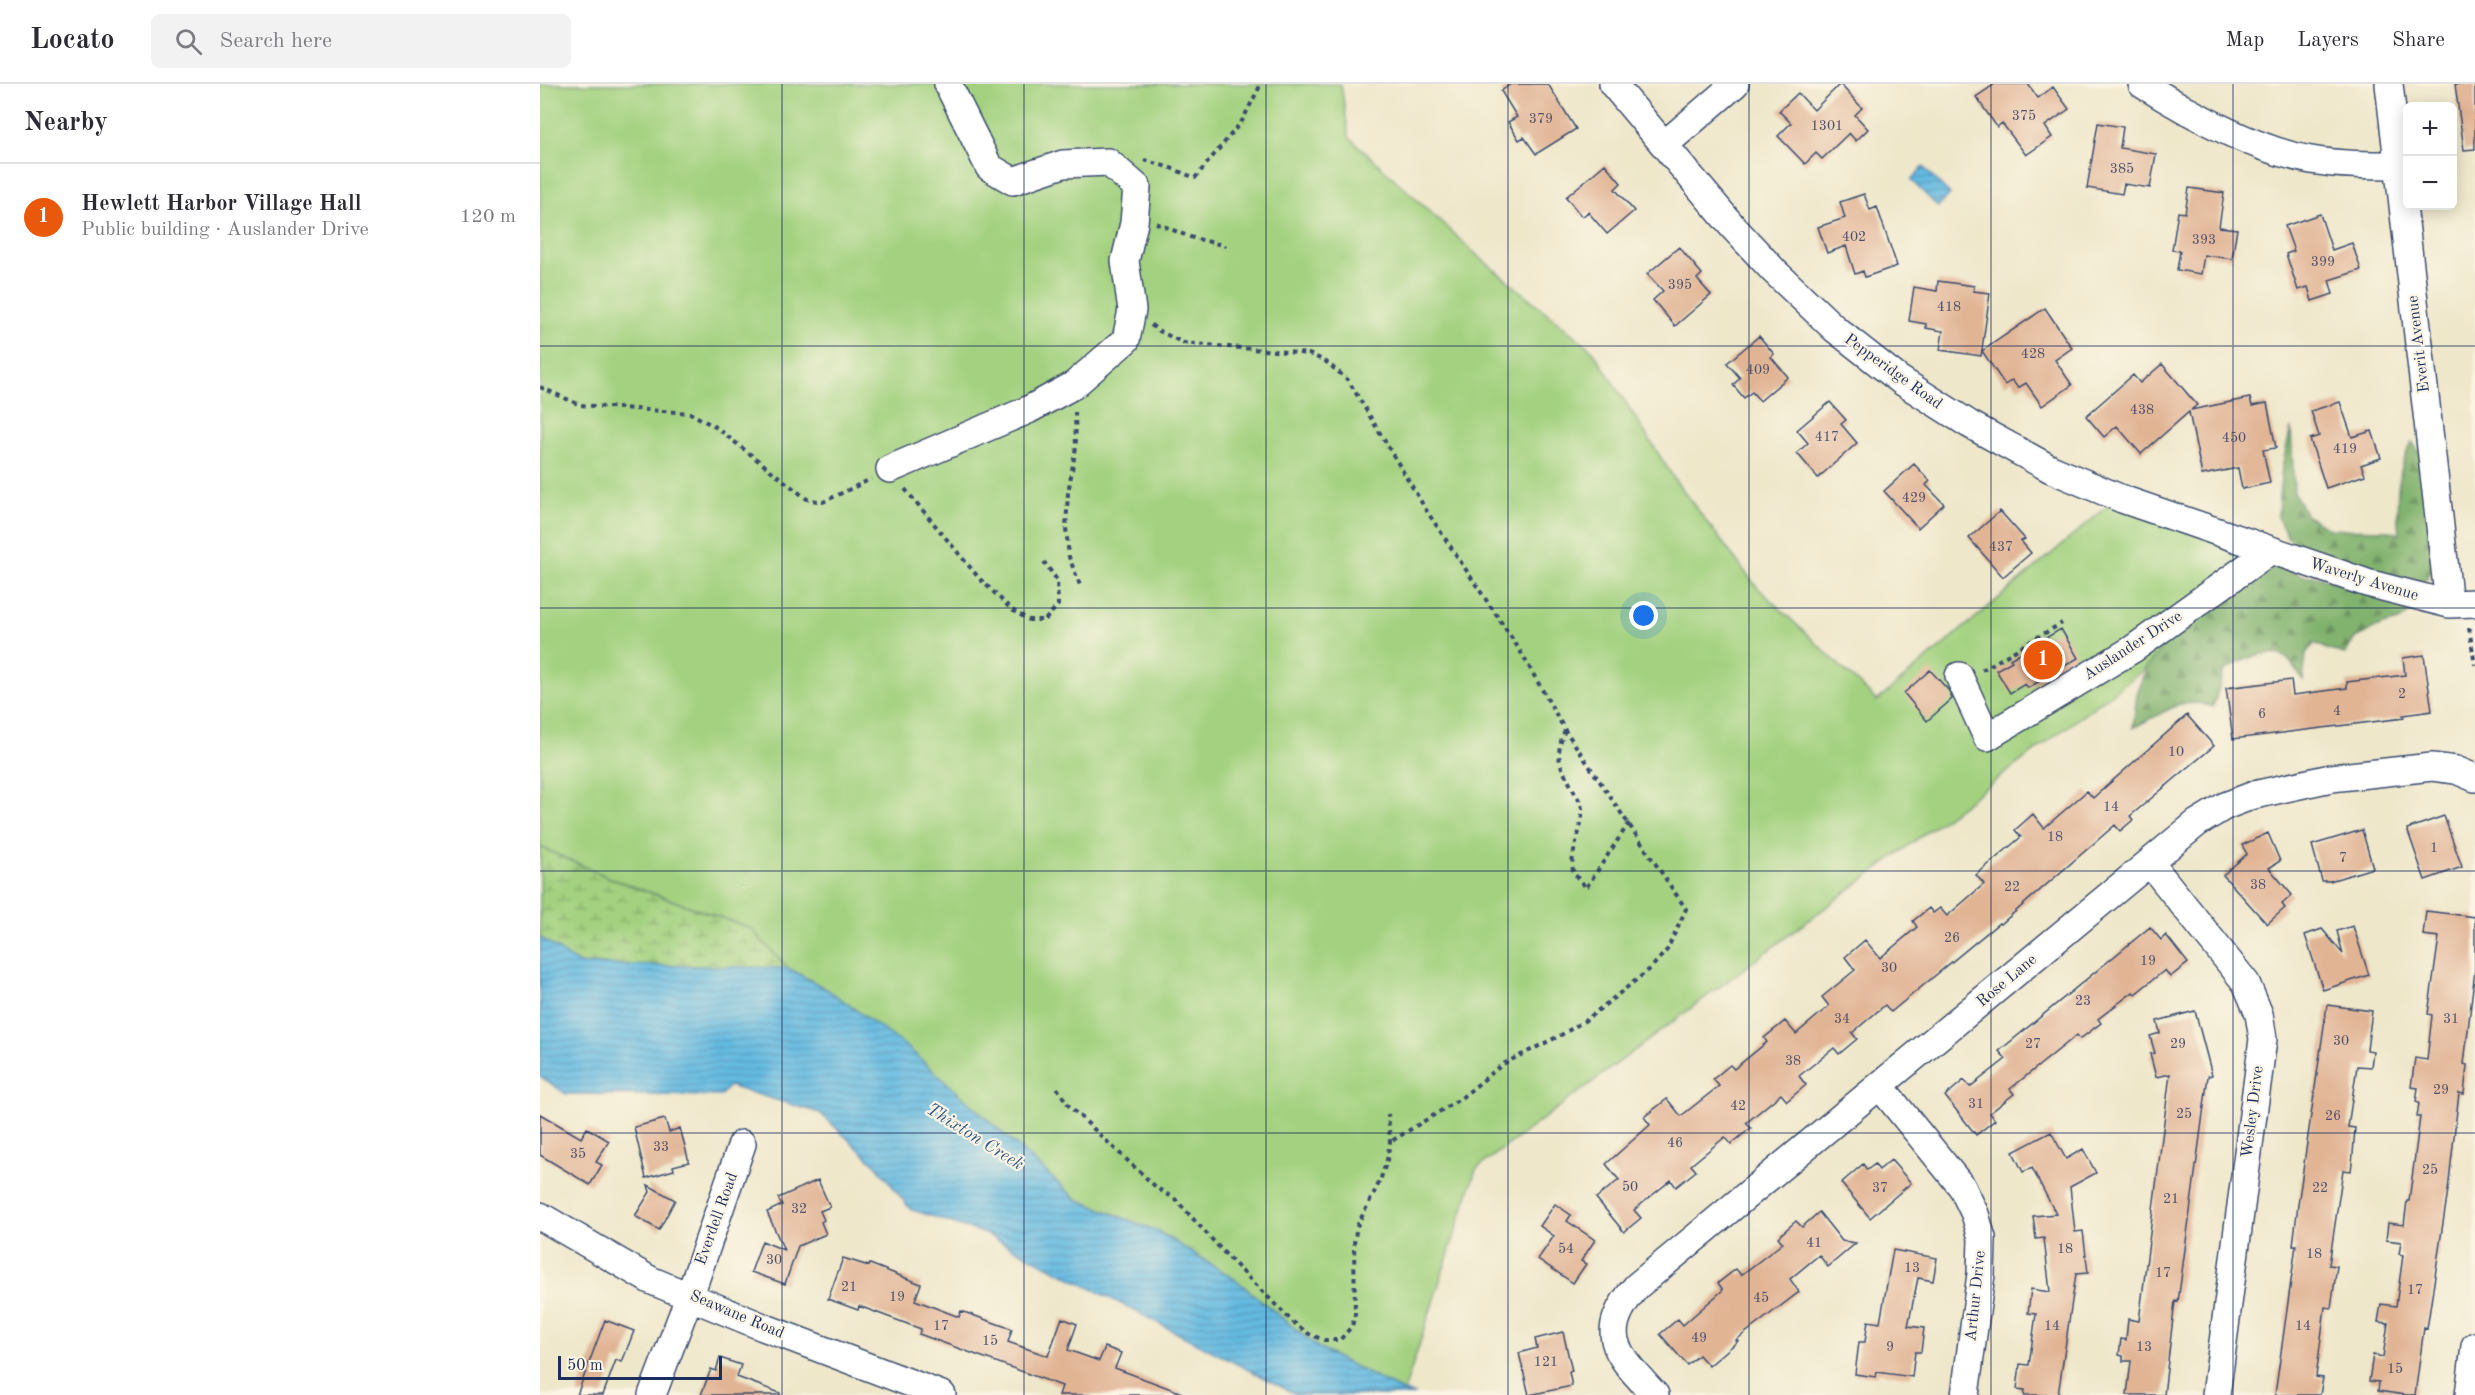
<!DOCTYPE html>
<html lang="en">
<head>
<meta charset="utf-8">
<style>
  :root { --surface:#fff; --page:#f2f2f3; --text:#2b2b33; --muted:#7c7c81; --line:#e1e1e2; --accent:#ea580c }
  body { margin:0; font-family:"Old Standard TT",serif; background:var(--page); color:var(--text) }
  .controls { position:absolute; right:18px; top:18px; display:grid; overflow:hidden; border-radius:9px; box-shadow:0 3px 15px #0003 }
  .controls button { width:54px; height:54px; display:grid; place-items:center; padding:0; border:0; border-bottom:2px solid var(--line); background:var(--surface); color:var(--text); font:30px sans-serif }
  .scale { position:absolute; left:18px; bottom:15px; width:164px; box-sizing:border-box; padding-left:6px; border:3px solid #1b2f5e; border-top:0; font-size:16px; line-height:21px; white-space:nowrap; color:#1b2f5e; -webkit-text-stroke:4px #fcf5e5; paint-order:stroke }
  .you { position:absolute; left:1104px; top:532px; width:21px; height:21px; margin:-15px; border:4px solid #fff; border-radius:50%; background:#1a73e8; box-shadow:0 0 0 9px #1a73e833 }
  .badge { display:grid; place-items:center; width:39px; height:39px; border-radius:50%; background:var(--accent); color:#fff; font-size:20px; font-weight:700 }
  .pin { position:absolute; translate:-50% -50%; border:3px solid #fff; box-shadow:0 2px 6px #0006 }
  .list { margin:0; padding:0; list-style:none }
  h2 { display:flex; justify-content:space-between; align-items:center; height:78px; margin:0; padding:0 24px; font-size:26px }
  h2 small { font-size:20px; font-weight:400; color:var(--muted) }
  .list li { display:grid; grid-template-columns:39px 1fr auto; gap:18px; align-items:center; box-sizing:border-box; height:108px; padding:0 24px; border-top:2px solid var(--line) }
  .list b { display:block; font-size:22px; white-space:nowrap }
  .list p { margin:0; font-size:20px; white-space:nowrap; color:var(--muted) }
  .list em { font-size:20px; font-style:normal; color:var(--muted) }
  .icon { flex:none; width:33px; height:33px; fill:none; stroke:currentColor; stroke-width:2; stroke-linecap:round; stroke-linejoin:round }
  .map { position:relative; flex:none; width:1935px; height:1311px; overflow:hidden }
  header { display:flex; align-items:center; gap:36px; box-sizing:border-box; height:84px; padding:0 30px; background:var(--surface); border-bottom:2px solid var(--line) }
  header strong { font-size:28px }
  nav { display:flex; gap:33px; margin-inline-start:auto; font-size:21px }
  .search { width:420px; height:54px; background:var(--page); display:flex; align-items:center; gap:15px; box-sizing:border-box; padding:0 21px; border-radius:9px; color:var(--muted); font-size:22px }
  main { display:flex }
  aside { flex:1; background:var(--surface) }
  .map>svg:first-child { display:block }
  .green { fill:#a3d17f; stroke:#5f806e; stroke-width:1.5 }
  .forest { fill:url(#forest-firs); stroke:#4e7166; stroke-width:1.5 }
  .wetland { fill:url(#wetland-marsh); stroke:#5f806e; stroke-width:1.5 }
  .water { fill:url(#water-rules); stroke:#4074a0; stroke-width:1.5 }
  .building { fill:#e1b494 }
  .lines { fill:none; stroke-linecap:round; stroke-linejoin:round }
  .minor-casing { stroke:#3b4b6e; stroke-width:30 }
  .path { stroke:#3b4b6e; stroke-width:4; stroke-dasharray:4.5 4.5; stroke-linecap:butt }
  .minor { stroke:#fff; stroke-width:27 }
  .grid { fill:none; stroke:#1b2f5e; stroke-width:1.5; stroke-opacity:0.55 }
  .labels { text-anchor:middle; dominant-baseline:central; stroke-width:4.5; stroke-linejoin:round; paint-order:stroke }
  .number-label { font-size:14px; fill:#4c506c }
  .street-label { font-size:16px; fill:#1b2f5e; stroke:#fcf5e5 }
  .water-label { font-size:18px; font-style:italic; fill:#315985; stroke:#fcf5e5 }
</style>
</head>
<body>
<header>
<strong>Locato</strong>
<div class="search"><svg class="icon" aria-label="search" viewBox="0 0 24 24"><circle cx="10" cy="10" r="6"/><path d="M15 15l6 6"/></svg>Search here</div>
<nav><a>Map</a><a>Layers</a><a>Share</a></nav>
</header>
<main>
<aside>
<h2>Nearby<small></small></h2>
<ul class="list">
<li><span class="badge">1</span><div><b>Hewlett Harbor Village Hall</b><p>Public building · Auslander Drive</p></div><em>120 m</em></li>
</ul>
</aside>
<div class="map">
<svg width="1935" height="1311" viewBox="0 0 1935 1311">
  <defs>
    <pattern id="forest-firs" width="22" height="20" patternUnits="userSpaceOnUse" patternTransform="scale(1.5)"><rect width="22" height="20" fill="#82b36e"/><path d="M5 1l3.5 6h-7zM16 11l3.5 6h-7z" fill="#6a925e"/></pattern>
    <pattern id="wetland-marsh" width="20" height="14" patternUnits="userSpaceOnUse" patternTransform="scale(1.5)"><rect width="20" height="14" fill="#a3d17f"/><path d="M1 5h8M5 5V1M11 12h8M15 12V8" fill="none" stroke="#84aa6b"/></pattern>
    <pattern id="water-rules" width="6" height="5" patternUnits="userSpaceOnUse" patternTransform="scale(1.5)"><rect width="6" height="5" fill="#64bae1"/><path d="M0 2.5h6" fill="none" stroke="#5298ba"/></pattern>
  </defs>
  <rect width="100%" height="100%" fill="#fcf5e5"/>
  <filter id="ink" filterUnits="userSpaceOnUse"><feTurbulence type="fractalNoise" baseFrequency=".0167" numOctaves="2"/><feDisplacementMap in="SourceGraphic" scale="12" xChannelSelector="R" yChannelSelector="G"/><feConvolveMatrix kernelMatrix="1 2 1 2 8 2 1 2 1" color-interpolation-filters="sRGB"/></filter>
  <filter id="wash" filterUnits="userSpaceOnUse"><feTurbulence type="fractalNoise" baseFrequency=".008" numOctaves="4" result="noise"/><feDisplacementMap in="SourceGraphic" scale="24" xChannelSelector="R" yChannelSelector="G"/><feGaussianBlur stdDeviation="1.35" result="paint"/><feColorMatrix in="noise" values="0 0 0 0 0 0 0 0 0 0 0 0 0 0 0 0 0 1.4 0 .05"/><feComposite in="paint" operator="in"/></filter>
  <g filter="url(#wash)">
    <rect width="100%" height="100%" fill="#eee7ca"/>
    <path class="green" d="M0,0H801L809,53L938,172L1053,267L1137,399L1216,502L1337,617L1582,410L1753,474L936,1085L864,1308L780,1265L696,1196L619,1148L536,1115L367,963L288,906L248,884L210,844L72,795L0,763Z"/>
    <path class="forest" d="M1751,344L1754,409L1767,432L1789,445L1844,446L1859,450C1856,417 1856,387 1872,358L1883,374L1895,472L1887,495L1875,503L1762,465L1747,452L1738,434L1739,413L1742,384Z
      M1740,483L1764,492H1777L1876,524L1859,537L1842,541L1815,554L1805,570L1789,566L1775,559L1766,569L1763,596C1758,589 1752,578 1745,573C1726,562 1701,577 1684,587L1673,623L1658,619L1639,620L1593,644L1597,610L1606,583L1634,548L1716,490Z"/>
    <path class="wetland" d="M0,763L72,795L210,844L248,884L39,880L0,853Z"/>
    <path class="water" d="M1383,83L1410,110L1398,123L1371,96Z
      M0,853L39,880L248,884L288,906L367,963L536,1115L619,1148L696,1196L780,1265L864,1308L875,1311H757L446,1150L370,1125L337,1082L280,1029L189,1002L180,1012L26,1010L0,992Z"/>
    <g id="blocks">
      <path class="building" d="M971,0H1008L1036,45L996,70L984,53L979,56L968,38L977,33L961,7Z
        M1300,0L1322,24L1315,31L1328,45L1316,57L1309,49L1282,75L1276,69L1265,80L1238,52L1251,39L1239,27L1258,9L1274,26Z
        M1455,0H1488L1498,14L1513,3L1529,25L1505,42L1512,53L1486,71L1462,39L1457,43L1436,13Z
        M1915,0H1935V65L1924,66Z
        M1558,39L1583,43L1580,64L1616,70L1610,104L1584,100L1582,110L1547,104Z
        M1065,80L1081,99L1075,105L1094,127L1067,150L1048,128L1042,133L1026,113Z
        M1649,104L1684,109L1679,143L1697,145L1692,175L1664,171L1661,190L1637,186L1640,167L1632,166L1638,128L1645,129Z
        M1324,110L1330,126L1337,123L1357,182L1325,193L1323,187L1315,190L1306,162L1287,169L1278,143L1305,134L1300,118Z
        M1780,130L1792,166L1812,159L1821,186L1789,196L1793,210L1772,217L1768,203L1758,206L1746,170L1754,167L1745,142Z
        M1139,163L1162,190L1157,195L1171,211L1135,242L1113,216L1123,207L1107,190Z
        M1398,197L1434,202L1433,207L1450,209L1441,272L1400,266L1403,247L1386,244V240L1369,237L1374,203L1397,207Z
        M1505,224L1532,264L1515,276L1532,301L1502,322L1486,299L1478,304L1472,296L1465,301L1442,267Z
        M1219,252L1234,270L1231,273L1248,293L1220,317L1212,308L1204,314L1193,301L1200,294L1187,279Z
        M1622,280L1657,321L1651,326L1710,314L1712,322L1727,319L1736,364L1723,366L1730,399L1702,405L1698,384L1662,391L1649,328L1601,370L1577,342L1564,353L1546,332L1593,291L1600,299Z
        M1290,318L1306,336L1301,340L1317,359L1278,394L1257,369L1268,359L1257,346Z
        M1800,318L1812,353L1832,347L1841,374L1821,381L1825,391L1786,404L1770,355L1779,352L1771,327Z
        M1374,380L1390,397L1386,401L1404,420L1378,444L1344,407Z
        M1460,427L1485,455L1481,457L1491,469L1463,493L1429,454Z
        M1521,545L1538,574L1488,604L1485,600L1470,609L1456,586L1472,577L1470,575Z
        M1884,571L1892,627L1863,631L1864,634L1693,655L1686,604L1751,596L1753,611L1807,604V598L1865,591L1863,574Z
        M1390,586L1409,607L1412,615L1387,637L1364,609Z
        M1647,631L1674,662L1590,732L1593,736L1580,747L1575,741L1461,840L1459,839L1351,928L1345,921L1312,949L1317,955L1299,970L1294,964L1259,992L1266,1001L1247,1017L1241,1010L1206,1039L1211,1044L1191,1060L1185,1053L1151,1081L1156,1087L1136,1103L1131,1096L1094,1126L1101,1134L1084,1148L1056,1114L1079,1096L1066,1080L1110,1041L1104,1033L1127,1015L1141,1032L1179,1002L1173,995L1190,981L1194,985L1227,958L1224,954L1245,937L1256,950L1289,922L1282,913L1315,886L1305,873L1325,856L1340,874L1377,843L1373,837L1389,824L1393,829L1400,824L1407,832L1444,800L1436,791L1481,753L1475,746L1493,730L1504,744L1547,707L1553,714Z
        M1904,732L1922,783L1885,796L1867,745Z
        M1822,746L1833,784L1790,797H1782L1772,761Z
        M1728,749L1740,777L1729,784L1752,811L1742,820L1745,824L1727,840L1683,791L1707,770L1702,761Z
        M1886,827L1935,833V886L1924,980L1927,981L1924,1010L1919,1009L1908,1106L1887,1245L1884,1244L1875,1311H1866L1838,1307L1839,1298L1829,1297L1833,1271L1843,1273L1848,1239L1838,1238L1841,1220L1856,1222L1863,1171L1859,1170L1861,1158L1846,1156L1848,1139L1864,1141L1867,1117H1869L1880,1033H1877L1879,1019L1876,1018L1878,1004L1871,1003L1875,974L1887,976L1892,931L1888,930L1899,853L1883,851Z
        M1813,842L1829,891L1783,906L1765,851L1782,845L1803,870L1797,847Z
        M1610,843L1621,856L1626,851L1648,879L1630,893L1625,886L1595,910L1593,908L1558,935L1561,939L1540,955L1537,951L1470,1005L1474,1010L1450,1029L1455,1036L1436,1051L1405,1012L1424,996L1430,1003L1466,975L1459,967Z
        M1787,921L1832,927L1827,966L1833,967L1831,983L1817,982L1808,1043L1815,1044L1813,1070L1811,1087L1803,1086L1789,1181L1797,1182L1791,1224L1785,1223L1776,1293L1783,1294L1780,1311H1735L1756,1161H1753L1758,1121Z
        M1655,927L1672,991L1668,992L1638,1218L1635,1217L1624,1311H1587L1591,1277H1583V1272L1579,1271L1581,1255L1586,1256L1588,1235L1599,1237L1630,990L1616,993L1610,970L1615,969L1610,952L1620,949L1617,937Z
        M0,1030L41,1054L47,1044L69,1057L56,1078L62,1081L50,1101L0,1071Z
        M125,1035L129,1048L140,1044L149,1078L133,1082L134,1086L106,1094L94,1043Z
        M1511,1048L1526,1075L1543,1065L1556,1089L1530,1103L1535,1148L1543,1147L1548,1189L1536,1190L1518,1311H1484L1485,1306L1477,1305L1480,1280L1489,1281L1496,1230L1488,1229L1491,1205L1510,1208L1504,1154L1496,1155L1493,1132L1516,1130L1492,1084L1483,1088L1473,1068Z
        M1351,1076L1371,1099L1330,1134L1301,1099L1323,1080L1327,1086L1335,1080L1339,1086Z
        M278,1096L290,1123L280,1127L284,1136L281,1138L286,1150L258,1162L245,1200L211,1188L222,1157L244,1166L227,1128L242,1121L238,1114Z
        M108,1101L135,1116L119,1146L95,1132L110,1108Z
        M1015,1120L1031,1131L1027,1137L1055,1156L1041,1177L1046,1180L1033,1199L998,1175L1014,1152L1000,1142Z
        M1279,1128L1302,1157L1316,1159L1288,1183L1279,1171L1250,1195L1259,1208L1196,1256L1198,1257L1169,1282L1159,1271L1147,1281L1120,1250L1138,1235L1143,1241L1183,1206L1178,1199L1196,1185L1201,1191L1243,1159L1238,1153L1256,1137L1262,1143Z
        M1353,1166L1397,1174L1393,1197L1378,1194L1368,1242L1384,1244L1381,1268H1375L1372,1293L1337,1288L1336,1293L1315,1290L1319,1258H1325L1328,1237L1340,1239Z
        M303,1174L329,1182L330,1180L381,1200L375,1216L419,1233L421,1227L472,1245L468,1258L508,1272L522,1234L537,1240L528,1266L559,1277L565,1263L581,1269L575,1284L642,1309V1311H519L522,1302L379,1250L381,1245L319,1222L318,1226L288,1215Z
        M65,1236L94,1247L82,1278L76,1276L63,1311H37Z
        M1023,1248L1032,1287L1029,1288L1032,1302L989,1311L979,1269L997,1264L995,1255Z
        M180,1274L201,1281L197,1293L240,1309V1311H161L171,1285L176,1287Z"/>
    </g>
  </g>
  <g filter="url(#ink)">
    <use href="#blocks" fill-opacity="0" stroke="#3b4b6e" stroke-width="1.5"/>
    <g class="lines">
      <defs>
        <path id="minor" d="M1073,0L1193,143L1234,187L1295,245L1360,296L1429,340L1511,385L1582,415L1827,499L1909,520L1935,519
          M1602,0C1650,30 1714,66 1771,76C1800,81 1829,81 1858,81
          M1849,0L1909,520
          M1124,61L1195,0
          M350,385L488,326L534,301L586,256L592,226L585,177L594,139L597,103L568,78L523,80L473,97L449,83L408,0
          M1419,592L1447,653L1593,565L1731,466
          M1610,779L1706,899L1719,930L1723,955L1676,1311
          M1340,1002L1422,1103L1435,1130L1442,1154L1441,1190L1425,1311
          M0,1132L110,1196L223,1243L402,1311
          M112,1311L150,1211L202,1060
          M1115,1311C1078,1271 1054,1251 1097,1202L1657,739L1685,722L1714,711L1791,694L1892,683L1916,686L1935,694
          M1929,1311L1935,1262"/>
      </defs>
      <use href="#minor" class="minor-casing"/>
      <path class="path" d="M604,76L631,84L655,94L702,37L721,0
        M616,139L650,153L686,162
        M611,241L621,248L644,259L769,270L785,277L808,296L888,429L979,565L1025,646L1146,825L1127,866L1110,885L1046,936L1021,951L963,980L920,1015L850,1058
        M0,303L40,321L150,329L177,344L267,415L283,418L331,395
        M535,328L536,363L528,409L526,444L529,473L541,504
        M365,405L439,494L472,526L489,536H505L518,521L517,496L504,478
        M1929,544L1935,581
        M1442,586L1522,539
        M1025,646C1013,674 1021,683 1034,707C1037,713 1041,718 1042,725C1044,744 1027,774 1034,789C1037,794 1043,799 1046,804L1089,739
        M517,1004L529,1022L617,1104L635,1115L688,1173L753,1238L769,1250L784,1256H800L812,1242L815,1231L814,1159L817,1142L840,1097L847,1076L850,1058L848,1030"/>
      <use href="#minor" class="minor"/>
    </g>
  </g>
  <path class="grid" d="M242,0V1311M484,0V1311M726,0V1311M968,0V1311M1209,0V1311M1451,0V1311M1693,0V1311M0,262H1935M0,524H1935M0,787H1935M0,1049H1935"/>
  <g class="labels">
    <g class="number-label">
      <text x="1484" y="32">375</text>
      <text x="1001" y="35">379</text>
      <text x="1287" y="42">1301</text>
      <text x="1582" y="85">385</text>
      <text x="1314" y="153">402</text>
      <text x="1664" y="156">393</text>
      <text x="1783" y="178">399</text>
      <text x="1140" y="201">395</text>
      <text x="1409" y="223">418</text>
      <text x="1493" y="270">428</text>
      <text x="1218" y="286">409</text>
      <text x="1602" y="326">438</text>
      <text x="1287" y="353">417</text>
      <text x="1694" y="354">450</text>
      <text x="1805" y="365">419</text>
      <text x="1374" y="414">429</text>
      <text x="1461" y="463">437</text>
      <text x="1862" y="610">2</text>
      <text x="1797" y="627">4</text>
      <text x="1722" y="630">6</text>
      <text x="1636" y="668">10</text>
      <text x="1571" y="723">14</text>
      <text x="1515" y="753">18</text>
      <text x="1894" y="764">1</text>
      <text x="1803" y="774">7</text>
      <text x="1718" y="801">38</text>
      <text x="1472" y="803">22</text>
      <text x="1412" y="854">26</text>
      <text x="1608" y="877">19</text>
      <text x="1349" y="884">30</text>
      <text x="1543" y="917">23</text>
      <text x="1302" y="935">34</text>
      <text x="1911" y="935">31</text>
      <text x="1801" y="957">30</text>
      <text x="1493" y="960">27</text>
      <text x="1638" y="960">29</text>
      <text x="1253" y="977">38</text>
      <text x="1901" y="1006">29</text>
      <text x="1436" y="1020">31</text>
      <text x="1198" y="1022">42</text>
      <text x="1644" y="1030">25</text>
      <text x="1793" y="1032">26</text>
      <text x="1135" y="1059">46</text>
      <text x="121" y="1063">33</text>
      <text x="38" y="1070">35</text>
      <text x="1890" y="1086">25</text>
      <text x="1090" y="1103">50</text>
      <text x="1340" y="1104">37</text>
      <text x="1780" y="1104">22</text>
      <text x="1631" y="1115">21</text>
      <text x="259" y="1125">32</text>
      <text x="1274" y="1159">41</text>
      <text x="1026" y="1165">54</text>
      <text x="1525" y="1165">18</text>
      <text x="1774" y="1170">18</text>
      <text x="234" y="1176">30</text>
      <text x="1372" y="1184">13</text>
      <text x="1623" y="1189">17</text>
      <text x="309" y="1203">21</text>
      <text x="1875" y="1206">17</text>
      <text x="357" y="1213">19</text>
      <text x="1221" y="1214">45</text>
      <text x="401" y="1242">17</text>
      <text x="1512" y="1242">14</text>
      <text x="1763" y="1242">14</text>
      <text x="1159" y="1254">49</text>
      <text x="450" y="1257">15</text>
      <text x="1350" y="1263">9</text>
      <text x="1604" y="1263">13</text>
      <text x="1006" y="1278">121</text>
      <text x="1855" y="1285">15</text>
    </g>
    <g class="street-label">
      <text transform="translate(1879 260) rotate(-97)">Everit Avenue</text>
      <text transform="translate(1353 288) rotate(36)">Pepperidge Road</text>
      <text transform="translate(1824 496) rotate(17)">Waverly Avenue</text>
      <text transform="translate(1593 562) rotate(-33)">Auslander Drive</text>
      <text transform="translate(1467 897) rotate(-40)">Rose Lane</text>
      <text transform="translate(1713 1028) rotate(-83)">Wesley Drive</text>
      <text transform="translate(177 1135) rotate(-70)">Everdell Road</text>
      <text transform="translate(1436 1212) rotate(-84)">Arthur Drive</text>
      <text transform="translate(197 1231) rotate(23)">Seawane Road</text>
    </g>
    <g class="water-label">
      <text transform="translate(435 1053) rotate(32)">Thixton Creek</text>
    </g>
  </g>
</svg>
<div class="controls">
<button>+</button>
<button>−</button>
</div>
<div class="scale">50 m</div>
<div class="you"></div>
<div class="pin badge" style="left:1503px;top:576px">1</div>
</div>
</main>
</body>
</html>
